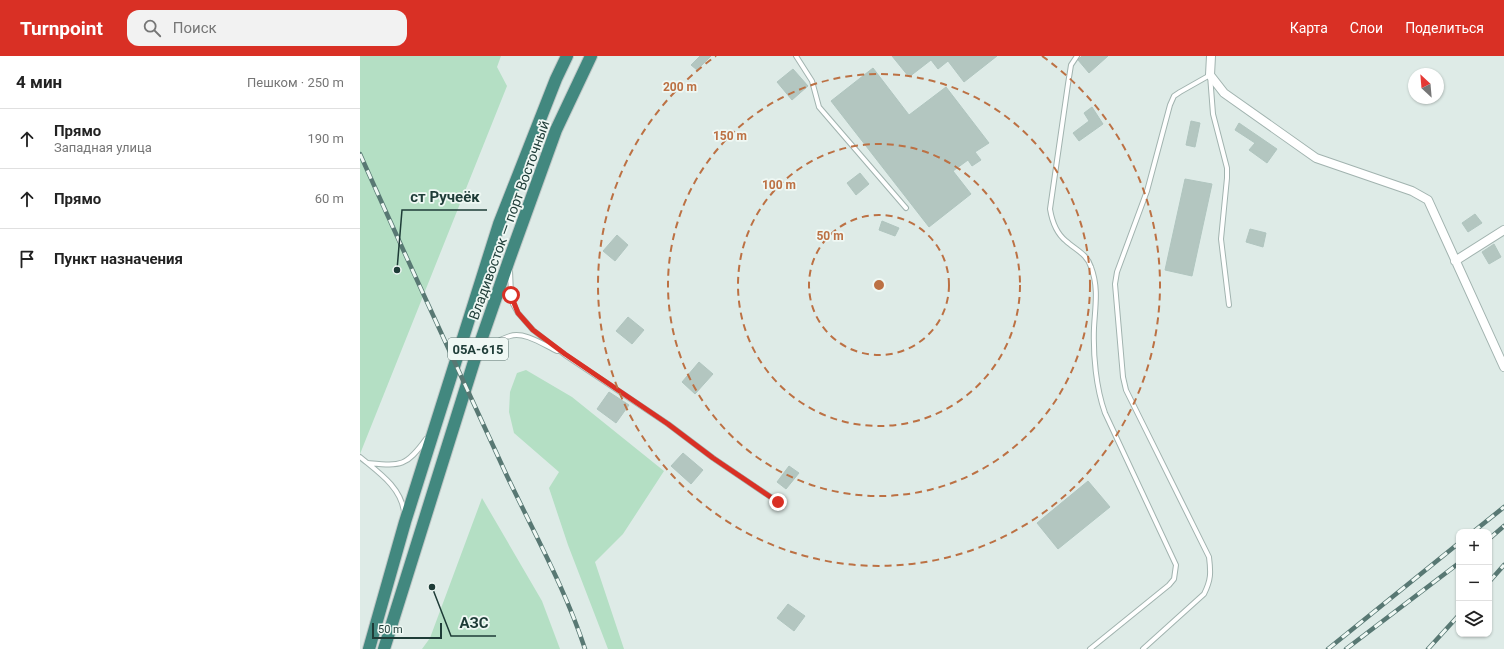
<!DOCTYPE html>
<html lang="ru">
<head>
<meta charset="utf-8">
<style>
  :root { --surface:#fff; --page:#f2f2f2; --text:#222; --muted:#767676; --line:#e0e0e0; --accent:#d93025 }
  body { margin:0; font-family:Roboto,sans-serif; background:var(--page); color:var(--text) }
  .controls { position:absolute; right:12px; bottom:12px; display:grid; overflow:hidden; border-radius:8px; box-shadow:0 1px 3px #0004 }
  .controls button { width:36px; height:36px; display:grid; place-items:center; padding:0; border:0; border-bottom:1px solid var(--line); background:var(--surface); color:var(--text); font:20px sans-serif }
  .compass { position:absolute; left:1048px; top:12px; width:36px; height:36px; border-radius:50%; background:var(--surface); box-shadow:0 1px 3px #0004; rotate:334deg }
  .scale { position:absolute; left:12px; bottom:10px; width:70px; box-sizing:border-box; padding-left:4px; border:2px solid #1e3c37; border-top:0; font-size:11px; line-height:14px; white-space:nowrap; color:#1e3c37; -webkit-text-stroke:3px #eff8f4; paint-order:stroke }
  .stop { position:absolute; width:12px; height:12px; margin:-9px; border:3px solid #d93025; border-radius:50%; background:#fff }
  .stop.end { background:#d93025; border-color:#fff; box-shadow:0 1px 4px #0008 }
  .list { margin:0; padding:0; list-style:none }
  h2 { display:flex; justify-content:space-between; align-items:center; height:52px; margin:0; padding:0 16px; font-size:17px }
  h2 small { font-size:13px; font-weight:400; color:var(--muted) }
  .list li { display:grid; grid-template-columns:26px 1fr auto; gap:12px; align-items:center; box-sizing:border-box; height:60px; padding:0 16px; border-top:1px solid var(--line) }
  .list b { display:block; font-size:15px; white-space:nowrap }
  .list p { margin:0; font-size:13px; white-space:nowrap; color:var(--muted) }
  .list em { font-size:13px; font-style:normal; color:var(--muted) }
  .icon { flex:none; width:22px; height:22px; fill:none; stroke:currentColor; stroke-width:2; stroke-linecap:round; stroke-linejoin:round }
  .map { position:relative; flex:none; width:1144px; height:593px; overflow:hidden }
  header { display:flex; align-items:center; gap:24px; box-sizing:border-box; height:56px; padding:0 20px; background:var(--accent); color:#fff }
  header strong { font-size:19px }
  nav { display:flex; gap:22px; margin-inline-start:auto; font-size:14px }
  .search { width:280px; height:36px; background:var(--page); display:flex; align-items:center; gap:10px; box-sizing:border-box; padding:0 14px; border-radius:12px; color:var(--muted); font-size:15px }
  main { display:flex }
  aside { flex:1; background:var(--surface) }
  .map>svg:first-child { display:block }
  .green { fill:#b4dfc4 }
  .building { fill:#b3c6c0; stroke:#b0c5bf }
  .lines { fill:none; stroke-linecap:round; stroke-linejoin:round }
  .service-casing { stroke:#a1b3af; stroke-width:6 }
  .minor-casing { stroke:#a1b3af; stroke-width:10 }
  .trunk-casing { stroke:#c0c8c7; stroke-width:14 }
  .service { stroke:#fff; stroke-width:4 }
  .minor { stroke:#fff; stroke-width:8 }
  .trunk { stroke:#42887f; stroke-width:12 }
  .rail-casing { stroke:#587873; stroke-width:4.5 }
  .rail { stroke:#eff8f4; stroke-width:3; stroke-dasharray:9; stroke-linecap:butt }
  .route { stroke:#d93025; stroke-width:5 }
  .ring { fill:none; stroke:#bc7144; stroke-width:2; stroke-dasharray:7 5 }
  .labels { text-anchor:middle; dominant-baseline:central; stroke-width:3.5; stroke-linejoin:round; paint-order:stroke }
  .shield { fill:#eff8f4; stroke:#5d7470; stroke-width:1 }
  .shield-label { font-size:13px; font-weight:bold; fill:#1e3c37 }
  .street-label { font-size:14px; fill:#1e3c37; stroke:#eff8f4 }
  .centre { fill:#bc7144; stroke:#eff8f4; stroke-width:2 }
  .ring-label { font-size:12px; text-anchor:middle; font-weight:bold; fill:#bc7144; stroke:#eff8f4; stroke-width:3.5; stroke-linejoin:round; paint-order:stroke }
  .leader { fill:none; stroke:#1e3c37; stroke-width:1.5 }
  .callout-dot { fill:#1e3c37; stroke:#eff8f4; stroke-width:1.5 }
  .callout-label { font-size:15px; text-anchor:middle; font-weight:bold; fill:#1e3c37; stroke:#eff8f4; stroke-width:3.5; stroke-linejoin:round; paint-order:stroke }
</style>
</head>
<body>
<header>
<strong>Turnpoint</strong>
<div class="search"><svg class="icon" aria-label="search" viewBox="0 0 24 24"><circle cx="10" cy="10" r="6"/><path d="M15 15l6 6"/></svg>Поиск</div>
<nav><a>Карта</a><a>Слои</a><a>Поделиться</a></nav>
</header>
<main>
<aside>
<h2>4 мин<small>Пешком · 250 m</small></h2>
<ul class="list">
<li><svg class="icon" aria-label="ahead" viewBox="0 0 24 24"><path d="M12 20V5M6 11l6-6 6 6"/></svg><div><b>Прямо</b><p>Западная улица</p></div><em>190 m</em></li>
<li><svg class="icon" aria-label="ahead" viewBox="0 0 24 24"><path d="M12 20V5M6 11l6-6 6 6"/></svg><div><b>Прямо</b></div><em>60 m</em></li>
<li><svg class="icon" aria-label="arrive" viewBox="0 0 24 24"><path d="M6 21V4h12l-3 4 3 4H6"/></svg><div><b>Пункт назначения</b></div></li>
</ul>
</aside>
<div class="map">
<svg width="1144" height="593" viewBox="0 0 1144 593">
  <rect width="100%" height="100%" fill="#deebe7"/>
  <path class="green" d="M0,0H141L137,11L147,30L0,398Z
    M166,314L212,341L304,415L263,478L235,506L264,593H248L208,489L189,432L199,416L154,377L149,356L150,336L157,317Z
    M122,442L182,545L200,593H62L70,582Z"/>
  <path class="building" d="M340,0H351L337,14L331,9Z
    M532,0H637L604,26L588,5L578,13L571,4L549,21Z
    M722,0H748L729,17L718,4Z
    M513,12L549,59L586,31L629,87L615,96L621,104L612,110L608,104L593,115L611,138L569,171L471,45Z
    M433,13L448,30L432,44L417,26Z
    M732,51L743,68L719,85L713,77L729,65L724,57Z
    M831,65L840,67L835,91L826,89Z
    M879,67L917,93L907,107L889,94L895,87L875,74Z
    M500,117L509,128L496,139L487,127Z
    M825,123L852,128L832,220L805,214Z
    M1115,158L1122,167L1108,176L1102,167Z
    M522,165L539,172L535,180L519,174Z
    M890,173L906,177L903,191L886,186Z
    M257,179L268,189L255,205L243,195Z
    M1134,188L1141,201L1129,208L1122,196Z
    M268,261L284,274L272,288L256,275Z
    M339,306L353,318L335,338L322,326Z
    M249,336L269,349L256,367L237,353Z
    M323,397L343,414L331,428L311,410Z
    M429,410L439,417L426,433L417,426Z
    M728,425L750,451L698,493L677,467Z
    M428,548L445,560L434,575L417,562Z"/>
  <g class="lines">
    <defs>
      <path id="service" d="M436,0L452,25L459,51L546,152
        M717,0L711,9L708,28L690,153C692,165 696,177 706,185C716,194 727,198 731,211C739,232 735,251 734,272C733,299 736,332 745,357L816,509L814,523L809,529L730,593
        M150,214L151,239L153,248L158,257L173,274L205,299L308,368L353,402L418,446
        M121,294C131,289 140,283 150,280C164,275 184,289 197,295
        M0,401C18,416 41,431 44,456
        M8,407C41,410 46,411 66,383
        M783,593L844,538C851,524 851,517 849,501L766,334L763,321L755,228L757,216L787,135L810,49L814,40L820,36L850,19L853,58L867,112V122L861,183L869,249"/>
      <path id="minor" d="M851,0L850,19L864,37L956,102L1052,135L1068,144L1144,311
        M1095,205L1144,174"/>
      <path id="trunk" d="M9,593L45,466L139,168L196,23L207,0
        M24,593L117,296L149,204L196,74L231,0"/>
    </defs>
    <use href="#service" class="service-casing"/>
    <use href="#minor" class="minor-casing"/>
    <use href="#trunk" class="trunk-casing"/>
    <use href="#service" class="service"/>
    <use href="#minor" class="minor"/>
    <use href="#trunk" class="trunk"/>
    <defs>
      <path id="rail" d="M0,98C48,206 98,313 147,420C174,477 205,532 225,593
        M1113,476L1144,451
        M1129,483L1144,470
        M1129,526L1144,509
        M968,593L1099,487
        M986,593L1099,507
        M1068,593L1099,559"/>
    </defs>
    <use href="#rail" class="rail-casing"/>
    <use href="#rail" class="rail"/>
  </g>
  <g class="lines">
    <path class="route" d="M151,239L158,257L173,274L205,298L308,368L353,402L418,446"/>
  </g>
  <g class="ring">
    <circle cx="519" cy="229" r="70"/>
    <circle cx="519" cy="229" r="141"/>
    <circle cx="519" cy="229" r="211"/>
    <path d="M682 0A281 281 0 1 1 356 0"/>
  </g>
  <g class="labels">
    <rect class="shield" x="88" y="282" width="60" height="22" rx="3"/>
    <g class="shield-label">
      <text x="118" y="293">05А-615</text>
    </g>
    <g class="street-label">
      <text transform="translate(149 164) rotate(-70)">Владивосток — порт Восточный</text>
    </g>
  </g>
  <circle cx="519" cy="229" r="6" class="centre"/>
  <g class="ring-label">
    <text x="320" y="35">200 m</text>
    <text x="370" y="84">150 m</text>
    <text x="419" y="133">100 m</text>
    <text x="470" y="184">50 m</text>
  </g>
  <path class="leader" d="M37 214L42 154H127M72 531L91 580H136"/>
  <g class="callout-dot">
    <circle cx="37" cy="214" r="4"/>
    <circle cx="72" cy="531" r="4"/>
  </g>
  <g class="callout-label">
    <text x="85" y="146">ст Ручеёк</text>
    <text x="114" y="572">АЗС</text>
  </g>
</svg>
<div class="controls">
<button>+</button>
<button>−</button>
<button><svg class="icon" aria-label="layers" viewBox="0 0 24 24"><path d="M12 4l9 5-9 5-9-5zM3 14l9 5 9-5"/></svg></button>
</div>
<svg class="compass" viewBox="-18 -18 36 36"><path d="M0-13l5 13h-10z" fill="#e53935"/><path d="M0 13l5-13h-10z" fill="#767676"/></svg>
<div class="scale">50 m</div>
<div class="stop" style="left:151px;top:239px"></div>
<div class="stop end" style="left:418px;top:446px"></div>
</div>
</main>
</body>
</html>
